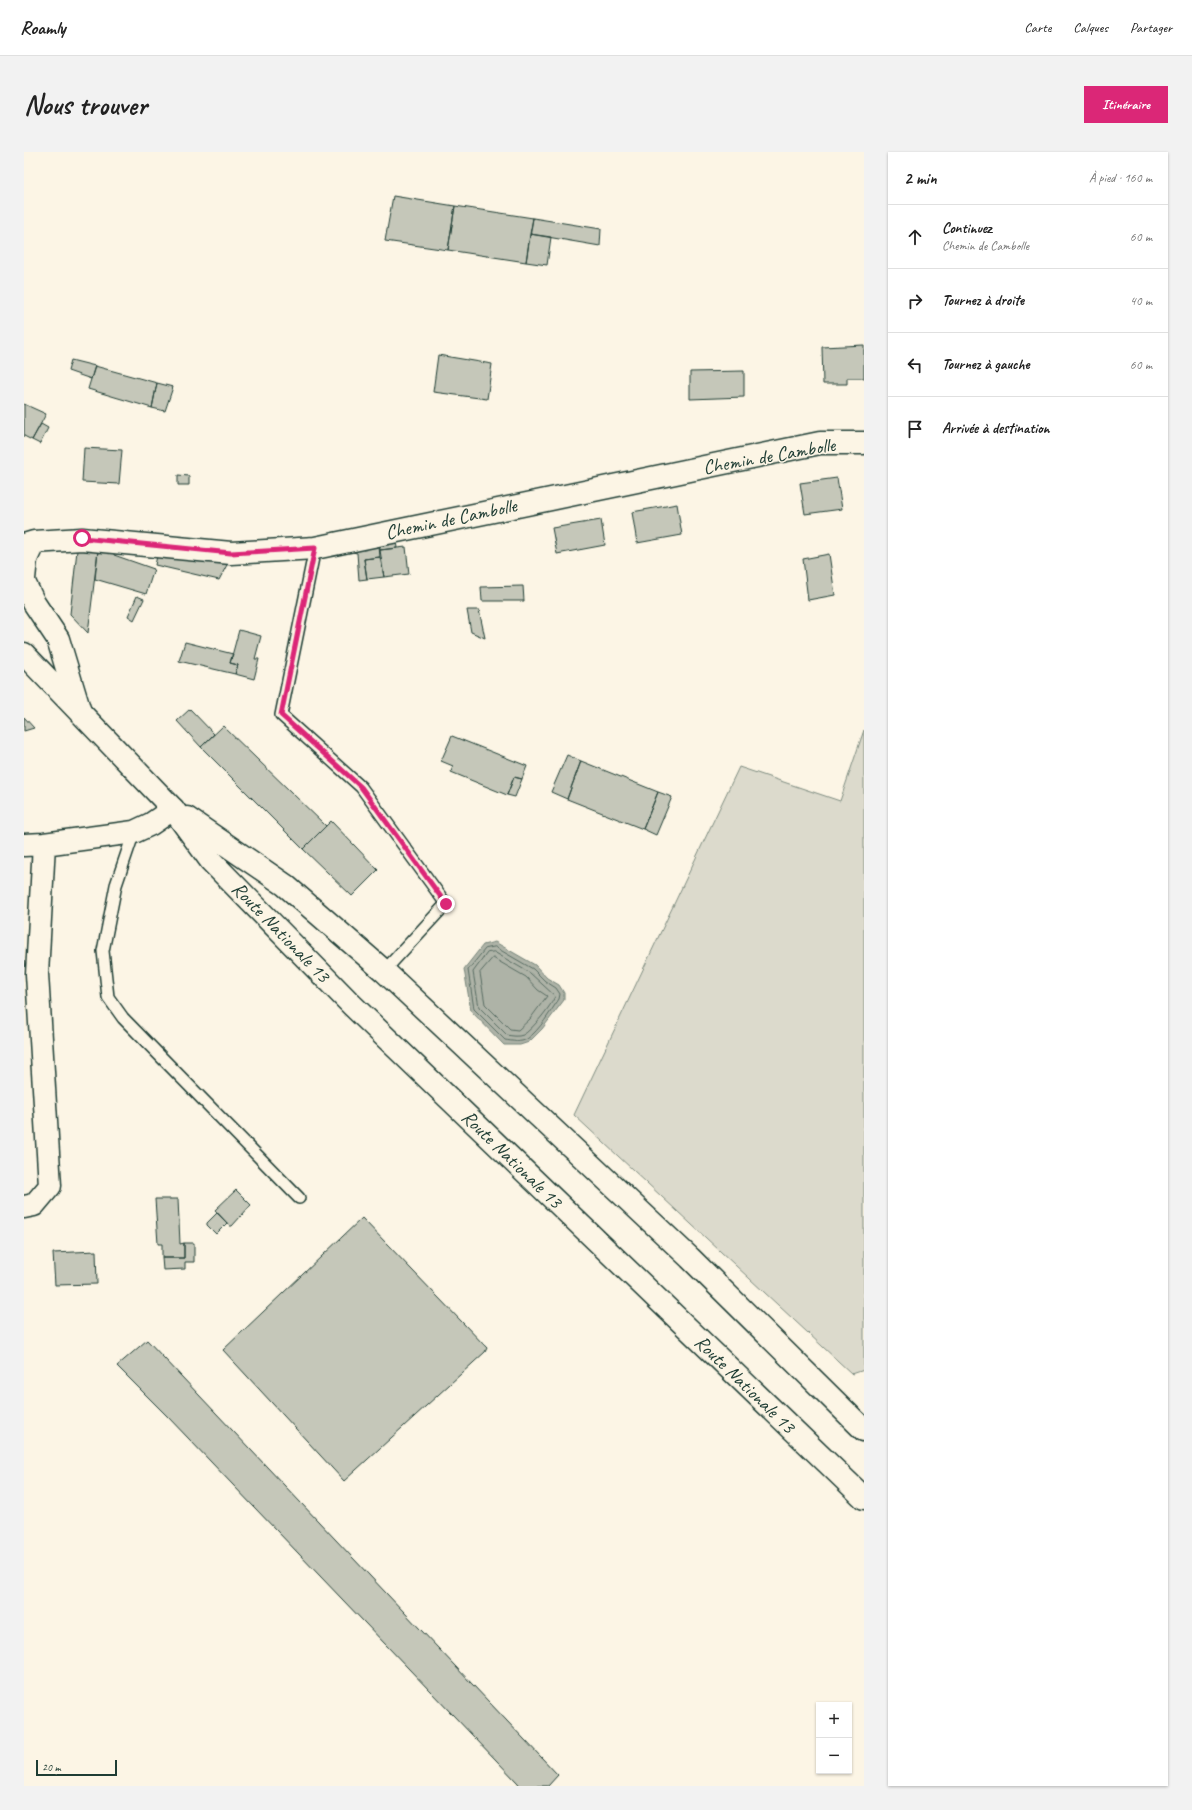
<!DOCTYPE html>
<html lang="fr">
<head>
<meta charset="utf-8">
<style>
  :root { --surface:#fff; --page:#f2f2f2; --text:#222; --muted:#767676; --line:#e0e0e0; --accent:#db2777 }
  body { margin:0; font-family:Caveat,sans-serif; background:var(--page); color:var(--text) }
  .controls { position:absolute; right:12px; bottom:12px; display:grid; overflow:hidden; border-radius:0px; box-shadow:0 1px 3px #0004 }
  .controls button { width:36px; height:36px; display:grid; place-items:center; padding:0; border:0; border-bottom:1px solid var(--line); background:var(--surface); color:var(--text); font:20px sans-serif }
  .scale { position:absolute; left:12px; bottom:10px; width:81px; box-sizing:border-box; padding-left:4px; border:2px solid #1f3d34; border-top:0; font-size:11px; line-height:14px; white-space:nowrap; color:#1f3d34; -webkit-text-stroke:3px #fcf5e5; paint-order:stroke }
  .stop { position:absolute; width:12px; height:12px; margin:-9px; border:3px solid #db2777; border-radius:50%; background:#fff }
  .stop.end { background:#db2777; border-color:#fff; box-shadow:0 1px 4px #0008 }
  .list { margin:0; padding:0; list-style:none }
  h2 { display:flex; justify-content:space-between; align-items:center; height:52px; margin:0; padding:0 16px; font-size:17px }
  h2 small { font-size:13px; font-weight:400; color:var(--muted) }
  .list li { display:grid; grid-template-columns:26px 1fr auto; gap:12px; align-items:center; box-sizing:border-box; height:64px; padding:0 16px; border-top:1px solid var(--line) }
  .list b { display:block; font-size:15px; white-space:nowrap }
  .list p { margin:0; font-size:13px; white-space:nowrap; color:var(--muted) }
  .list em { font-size:13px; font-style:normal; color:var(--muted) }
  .icon { flex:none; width:22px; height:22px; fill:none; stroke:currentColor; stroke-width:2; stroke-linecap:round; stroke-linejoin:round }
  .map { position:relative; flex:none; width:840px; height:1634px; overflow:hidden; border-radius:0px }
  header { display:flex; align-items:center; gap:24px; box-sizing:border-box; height:56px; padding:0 20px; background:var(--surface); border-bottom:1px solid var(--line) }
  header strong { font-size:19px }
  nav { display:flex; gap:22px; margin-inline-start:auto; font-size:14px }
  .intro { display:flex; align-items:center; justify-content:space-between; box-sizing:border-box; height:96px; padding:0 24px }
  h1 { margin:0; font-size:28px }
  .button { padding:10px 18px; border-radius:0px; background:var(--accent); color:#fff; font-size:14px; font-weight:700 }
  main { display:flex; gap:24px; padding:0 24px }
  aside { flex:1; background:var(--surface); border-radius:0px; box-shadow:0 1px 3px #0004 }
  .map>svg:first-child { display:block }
  .green { fill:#dcdacc; stroke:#7e8c80 }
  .water { fill:#aeb3a7; stroke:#758479 }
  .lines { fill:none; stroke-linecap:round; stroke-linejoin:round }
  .shore { stroke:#586c62; stroke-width:1 }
  .building { fill:#c5c7b9; stroke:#1f3d34 }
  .lane-casing { stroke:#1f3d34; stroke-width:14 }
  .street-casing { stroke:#1f3d34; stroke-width:25 }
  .secondary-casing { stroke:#1f3d34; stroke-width:25 }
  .lane { stroke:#fcf5e5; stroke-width:11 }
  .street { stroke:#fcf5e5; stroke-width:22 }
  .secondary { stroke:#fcf5e5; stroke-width:22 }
  .route { stroke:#db2777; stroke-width:5 }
  .labels { text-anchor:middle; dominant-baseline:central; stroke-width:3; stroke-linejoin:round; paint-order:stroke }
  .street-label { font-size:20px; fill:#1f3d34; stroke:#fcf5e5 }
</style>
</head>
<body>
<header>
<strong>Roamly</strong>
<nav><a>Carte</a><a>Calques</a><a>Partager</a></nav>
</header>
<div class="intro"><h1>Nous trouver</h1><a class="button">Itinéraire</a></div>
<main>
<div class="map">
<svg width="840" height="1634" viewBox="0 0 840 1634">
  <rect width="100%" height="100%" fill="#fcf5e5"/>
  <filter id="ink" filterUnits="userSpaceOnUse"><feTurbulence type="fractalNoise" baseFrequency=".025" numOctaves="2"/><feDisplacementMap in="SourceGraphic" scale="8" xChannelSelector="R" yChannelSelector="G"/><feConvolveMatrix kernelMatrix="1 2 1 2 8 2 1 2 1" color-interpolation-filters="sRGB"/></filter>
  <g filter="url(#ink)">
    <path class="green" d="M840,578V1218L828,1222L550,963L715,615L816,649Z"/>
    <path class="water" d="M471,790L511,813L523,826L535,833L540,841V848L518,877L505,890L496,893H480L447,859L440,817L459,793Z"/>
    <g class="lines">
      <path class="shore" d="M471,795L509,817L521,829L532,836L536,842L535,847C526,860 516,878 503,887C497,891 488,889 481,888L450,857L444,818L461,797Z
        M470,800L506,821L531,844C528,853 508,878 499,883C494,885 488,884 483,883L455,855L449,820L463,801Z
        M469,806L502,825L514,838L523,844L506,867L494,878L486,877L461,852L456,821Z"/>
    </g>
    <path class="building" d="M369,44L431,54L424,98L361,89Z
      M431,54L509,66L502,110L424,98Z
      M509,66L577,77L576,94L506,82Z
      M506,82L527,85L523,113L502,110Z
      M840,193V226H823V232H799L798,195Z
      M414,203L468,212L463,247L409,240Z
      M47,208L71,214L67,227L44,219Z
      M71,214L133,231L128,256L64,237Z
      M720,219V245L666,247V220Z
      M133,231L149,235L141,259L128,256Z
      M0,252L22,262L8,288L0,284Z
      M17,272L24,276L16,292L8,288Z
      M60,296L98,298L95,332L58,330Z
      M154,323L165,324V333H154Z
      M813,326L818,357L781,362L776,331Z
      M653,352L658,383L613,391L608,360Z
      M577,368L581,393L533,402L528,376Z
      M371,382L373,396L356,398L354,383Z
      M354,383L356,405L340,407L343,427L335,428L333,401L328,400L327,387Z
      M54,389L75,390L64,481L46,462Z
      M75,390H92L90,403L130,417L122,442L71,427Z
      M135,395L205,409L195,428L131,413Z
      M382,395L385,422L360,425L356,398Z
      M805,402L811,443L784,448L779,407Z
      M356,405L360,425L343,427L340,407Z
      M499,434L500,449H458L457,435Z
      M113,444L120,447L110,468L104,464Z
      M443,458H455L461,486L447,480Z
      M215,478L237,484L231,507H235L230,527L211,522L214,513L206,511Z
      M161,490L209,502L206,511L214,513L211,522L155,509Z
      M166,557L190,582L177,595L153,569Z
      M0,565L10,576L0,579Z
      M199,574L302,674L279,697L177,595Z
      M428,584L503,614L498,627L490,625L483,643L427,620L429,614L417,609Z
      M543,603L557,609L543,647L527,640Z
      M557,609L634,640L619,677L543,647Z
      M490,625L498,627L491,645L483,643Z
      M634,640L648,645L632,683L619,677Z
      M307,669L354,718L328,744L279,697Z
      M212,1038L227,1053L208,1074H206L191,1058Z
      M131,1047H154L156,1092L160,1091V1106H138V1092H134Z
      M193,1061L203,1071L192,1082L183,1073V1071Z
      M338,1066L463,1196L461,1200L320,1329L199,1198Z
      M160,1091H170V1110H161V1117L139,1118L138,1106H160Z
      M72,1099L73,1132L31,1133L29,1101Z
      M123,1188L534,1623L524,1634H496L494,1631L143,1264L93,1214Z"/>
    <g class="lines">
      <defs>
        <path id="lane" d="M291,396L257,563L337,635L422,752L360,819
          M110,680L92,733L79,799L84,845L99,866L275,1046"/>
        <path id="street" d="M0,393L10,390L58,387L207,401L291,396L796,291H840
          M0,427L2,407L10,390
          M0,430L10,451L34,487L56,560
          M0,693L20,692L110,680L127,672L149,657
          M0,1055L10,1053L26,1034L13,822L20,692"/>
        <path id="secondary" d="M0,502L149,657L187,709L328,853L840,1346
          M163,666L261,733L360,819L666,1106L840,1278"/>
      </defs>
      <use href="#lane" class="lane-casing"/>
      <use href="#street" class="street-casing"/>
      <use href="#secondary" class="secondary-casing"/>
      <use href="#lane" class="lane"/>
      <use href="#street" class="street"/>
      <use href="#secondary" class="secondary"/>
    </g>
  </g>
  <g class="lines" filter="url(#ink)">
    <path class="route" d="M58,386L207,401L291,396L257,563L337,635L422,752"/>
  </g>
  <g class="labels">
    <g class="street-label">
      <text transform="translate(745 304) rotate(-10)">Chemin de Cambolle</text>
      <text transform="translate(427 367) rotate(-12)">Chemin de Cambolle</text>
      <text transform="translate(257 780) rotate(46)">Route Nationale 13</text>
      <text transform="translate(488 1007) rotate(44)">Route Nationale 13</text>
      <text transform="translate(721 1232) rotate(44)">Route Nationale 13</text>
    </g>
  </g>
</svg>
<div class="controls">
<button>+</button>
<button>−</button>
</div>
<div class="scale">20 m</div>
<div class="stop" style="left:58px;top:386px"></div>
<div class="stop end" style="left:422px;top:752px"></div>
</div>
<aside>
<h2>2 min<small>À pied · 160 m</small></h2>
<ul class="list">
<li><svg class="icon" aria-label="ahead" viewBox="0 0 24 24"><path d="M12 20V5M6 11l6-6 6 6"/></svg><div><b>Continuez</b><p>Chemin de Cambolle</p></div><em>60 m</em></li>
<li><svg class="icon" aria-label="right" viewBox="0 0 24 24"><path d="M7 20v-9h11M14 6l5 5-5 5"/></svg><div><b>Tournez à droite</b></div><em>40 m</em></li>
<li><svg class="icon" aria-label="left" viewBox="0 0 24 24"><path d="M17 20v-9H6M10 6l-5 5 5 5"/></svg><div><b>Tournez à gauche</b></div><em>60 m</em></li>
<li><svg class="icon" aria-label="arrive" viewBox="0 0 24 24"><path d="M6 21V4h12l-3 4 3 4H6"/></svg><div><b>Arrivée à destination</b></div></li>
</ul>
</aside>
</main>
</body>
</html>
